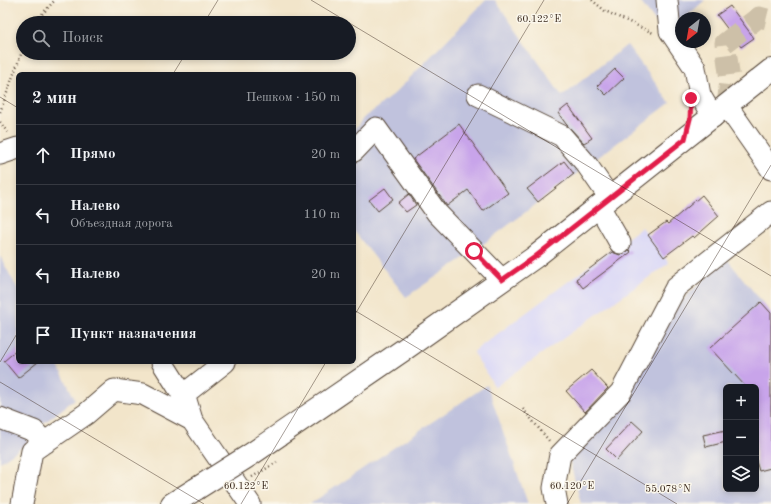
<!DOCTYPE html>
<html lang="ru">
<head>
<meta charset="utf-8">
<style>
  :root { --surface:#171b24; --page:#242831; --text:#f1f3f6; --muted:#9ea1a6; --line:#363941 }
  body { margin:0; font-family:"Old Standard TT",serif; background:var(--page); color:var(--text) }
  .controls { position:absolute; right:12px; bottom:12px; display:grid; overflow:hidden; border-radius:6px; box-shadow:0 2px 6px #0003 }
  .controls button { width:36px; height:36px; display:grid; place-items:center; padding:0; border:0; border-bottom:1px solid var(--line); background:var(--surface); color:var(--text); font:20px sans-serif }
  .compass { position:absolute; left:675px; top:12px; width:36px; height:36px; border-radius:50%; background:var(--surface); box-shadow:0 2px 6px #0003; rotate:211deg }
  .stop { position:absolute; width:12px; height:12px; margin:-9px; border:3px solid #e11d48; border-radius:50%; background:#fff }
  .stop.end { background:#e11d48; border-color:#fff; box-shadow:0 1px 4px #0008 }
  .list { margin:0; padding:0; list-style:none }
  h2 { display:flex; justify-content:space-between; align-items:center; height:52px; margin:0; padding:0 16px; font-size:17px }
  h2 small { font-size:13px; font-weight:400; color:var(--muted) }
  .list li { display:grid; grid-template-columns:26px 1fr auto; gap:12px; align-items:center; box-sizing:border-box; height:60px; padding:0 16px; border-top:1px solid var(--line) }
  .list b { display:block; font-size:15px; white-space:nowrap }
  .list p { margin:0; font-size:13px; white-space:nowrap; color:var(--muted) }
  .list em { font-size:13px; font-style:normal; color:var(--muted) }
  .icon { flex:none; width:22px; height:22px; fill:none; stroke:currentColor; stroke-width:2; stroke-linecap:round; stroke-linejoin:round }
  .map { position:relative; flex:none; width:771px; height:504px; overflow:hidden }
  .search { position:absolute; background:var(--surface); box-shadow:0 2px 6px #0003; left:16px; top:16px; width:340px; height:44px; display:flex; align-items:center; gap:10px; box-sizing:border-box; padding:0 14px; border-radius:22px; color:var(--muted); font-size:15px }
  .panel { position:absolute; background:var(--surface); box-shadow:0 2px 6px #0003; left:16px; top:72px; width:340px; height:292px; border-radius:6px }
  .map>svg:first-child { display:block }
  .built { fill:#d9d7f7 }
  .industrial { fill:#c0c2dd; fill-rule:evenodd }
  .building { fill:#c8a4ea }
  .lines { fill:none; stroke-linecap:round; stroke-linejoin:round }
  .minor-tunnel { stroke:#cdc0a8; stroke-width:21; stroke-dasharray:21 10; stroke-linecap:butt }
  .minor-casing { stroke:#564638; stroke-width:23 }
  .major-casing { stroke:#564638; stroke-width:24 }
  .path { stroke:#564638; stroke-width:2.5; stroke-dasharray:1 3; stroke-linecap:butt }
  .minor { stroke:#fff; stroke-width:21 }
  .major { stroke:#fff; stroke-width:22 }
  .major-bridge-casing { stroke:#564638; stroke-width:24; stroke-linecap:butt }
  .major-bridge { stroke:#fff; stroke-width:22 }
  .route { stroke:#e11d48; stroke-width:5 }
  .ticks { fill:none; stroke:#3b2a1e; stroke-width:1; stroke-opacity:0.45 }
  .ticks-label { font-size:10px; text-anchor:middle; fill:#3b2a1e; stroke:#fbf7ec; stroke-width:3; stroke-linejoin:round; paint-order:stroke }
</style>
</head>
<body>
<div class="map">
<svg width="771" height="504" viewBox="0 0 771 504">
  <rect width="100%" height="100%" fill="#fbf7ec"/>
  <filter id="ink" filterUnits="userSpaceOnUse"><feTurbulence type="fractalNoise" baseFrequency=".025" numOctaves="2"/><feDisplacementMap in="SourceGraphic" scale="8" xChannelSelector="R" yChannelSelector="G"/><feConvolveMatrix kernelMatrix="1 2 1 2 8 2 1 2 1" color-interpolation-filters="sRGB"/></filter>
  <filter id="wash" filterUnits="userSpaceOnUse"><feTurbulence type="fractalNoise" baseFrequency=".012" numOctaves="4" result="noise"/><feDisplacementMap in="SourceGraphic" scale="16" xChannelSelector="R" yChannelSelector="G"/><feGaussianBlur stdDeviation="0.9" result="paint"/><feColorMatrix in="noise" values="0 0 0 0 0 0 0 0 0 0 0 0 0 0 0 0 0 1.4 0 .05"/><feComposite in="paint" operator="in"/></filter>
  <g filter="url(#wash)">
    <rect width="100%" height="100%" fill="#f2e5ca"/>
    <path class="built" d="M642,227L669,263L495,387L473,352Z"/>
    <path class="industrial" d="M486,0H495L562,96L627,45L670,103L474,251L406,297L354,231V130L364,118L395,93Z
      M639,0H705L685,18H681V21L666,36Z
      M0,256L18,290V362H56L75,399L34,431L25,435L28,443L0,462Z
      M726,258L771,313V504H581L569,458L670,312ZM726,387H756V489H726Z
      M487,385L528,504H310Z"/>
    <g id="blocks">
      <path class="building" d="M730,6L754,38L741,47L717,15Z
        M615,69L624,78L606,95L597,86Z
        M568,105L592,138L584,143L566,124L558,113Z
        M459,124L508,193L483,211L468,190L447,206L413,159Z
        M564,161L574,174L538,202L527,189Z
        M385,188L393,199L378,211L369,200Z
        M409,194L416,205L406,212L398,203Z
        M702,195L719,216L694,238L692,236L664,257L648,235L666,222L668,224Z
        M629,250L631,252L583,288L576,279L612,252L620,255Z
        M761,302L771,313V468L759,471L756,461V387H746L710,348Z
        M18,349V362H38L18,378L4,361Z
        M591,370L608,388L585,412L566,391Z
        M632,421L643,431L617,460L606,449Z
        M726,430V442L706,447L703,435Z"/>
    </g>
  </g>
  <g filter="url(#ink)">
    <use href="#blocks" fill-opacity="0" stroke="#564638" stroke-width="1"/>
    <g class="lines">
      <path class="minor-tunnel" d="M727,106L730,80L725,43L759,17L771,20"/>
      <defs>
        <path id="minor" d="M667,0L670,31L695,68L700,95L713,117
          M478,95L562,136L587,165L610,198
          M727,106L771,169
          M354,151L376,128L437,213L502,280
          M0,154L18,148
          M599,206L620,243
          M162,362L186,400L192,420
          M183,395L225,362
          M0,418L34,431L45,443
          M22,504L32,451L86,414L114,390L143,394L192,420L250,504
          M557,504L554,488L560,455L621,392L676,287L771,212"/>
        <path id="major" d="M250,455L402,351L535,257L771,70
          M172,504L196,489"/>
      </defs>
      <use href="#minor" class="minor-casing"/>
      <use href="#major" class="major-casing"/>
      <path class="path" d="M592,0L605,11L653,33
        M34,23L55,0
        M0,112L23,49
        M0,122L8,133
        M523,409L550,442
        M252,477L279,461"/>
      <use href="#minor" class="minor"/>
      <use href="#major" class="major"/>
      <defs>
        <path id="major-bridge" d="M196,489L250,455"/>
      </defs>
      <use href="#major-bridge" class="major-bridge-casing"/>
      <use href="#major-bridge" class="major-bridge"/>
    </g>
  </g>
  <g class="lines" filter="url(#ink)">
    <path class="route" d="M474,251L502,280L535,257L685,139L690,119L691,98"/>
  </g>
  <path class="ticks" d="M311,0L771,276M204,23L218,0M173,74L186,53M0,97L18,108M354,310L677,504M354,316L544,0M0,362L18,332M0,382L204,504M241,504L326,362M567,504L771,165"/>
  <g class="ticks-label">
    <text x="539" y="22">60.122°E</text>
    <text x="246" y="489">60.122°E</text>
    <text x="572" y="489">60.120°E</text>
    <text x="668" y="492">55.078°N</text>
  </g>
</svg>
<div class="controls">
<button>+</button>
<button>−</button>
<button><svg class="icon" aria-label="layers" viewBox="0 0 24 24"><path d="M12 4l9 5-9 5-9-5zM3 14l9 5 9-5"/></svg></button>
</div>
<svg class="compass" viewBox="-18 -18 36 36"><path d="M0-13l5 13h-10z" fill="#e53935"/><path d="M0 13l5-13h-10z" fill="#9ea1a6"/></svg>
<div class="stop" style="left:474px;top:251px"></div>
<div class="stop end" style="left:691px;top:98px"></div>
<div class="search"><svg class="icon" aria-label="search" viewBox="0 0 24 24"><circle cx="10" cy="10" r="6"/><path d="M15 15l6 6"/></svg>Поиск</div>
<section class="panel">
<h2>2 мин<small>Пешком · 150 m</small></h2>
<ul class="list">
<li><svg class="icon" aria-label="ahead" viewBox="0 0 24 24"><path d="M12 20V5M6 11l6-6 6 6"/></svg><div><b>Прямо</b></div><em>20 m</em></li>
<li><svg class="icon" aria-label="left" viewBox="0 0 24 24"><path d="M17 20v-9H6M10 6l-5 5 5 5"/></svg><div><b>Налево</b><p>Объездная дорога</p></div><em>110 m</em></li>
<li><svg class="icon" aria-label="left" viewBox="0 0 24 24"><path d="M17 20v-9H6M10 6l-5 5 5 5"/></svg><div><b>Налево</b></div><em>20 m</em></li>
<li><svg class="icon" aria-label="arrive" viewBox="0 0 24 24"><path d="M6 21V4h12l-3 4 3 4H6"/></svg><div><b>Пункт назначения</b></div></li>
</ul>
</section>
</div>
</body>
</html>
